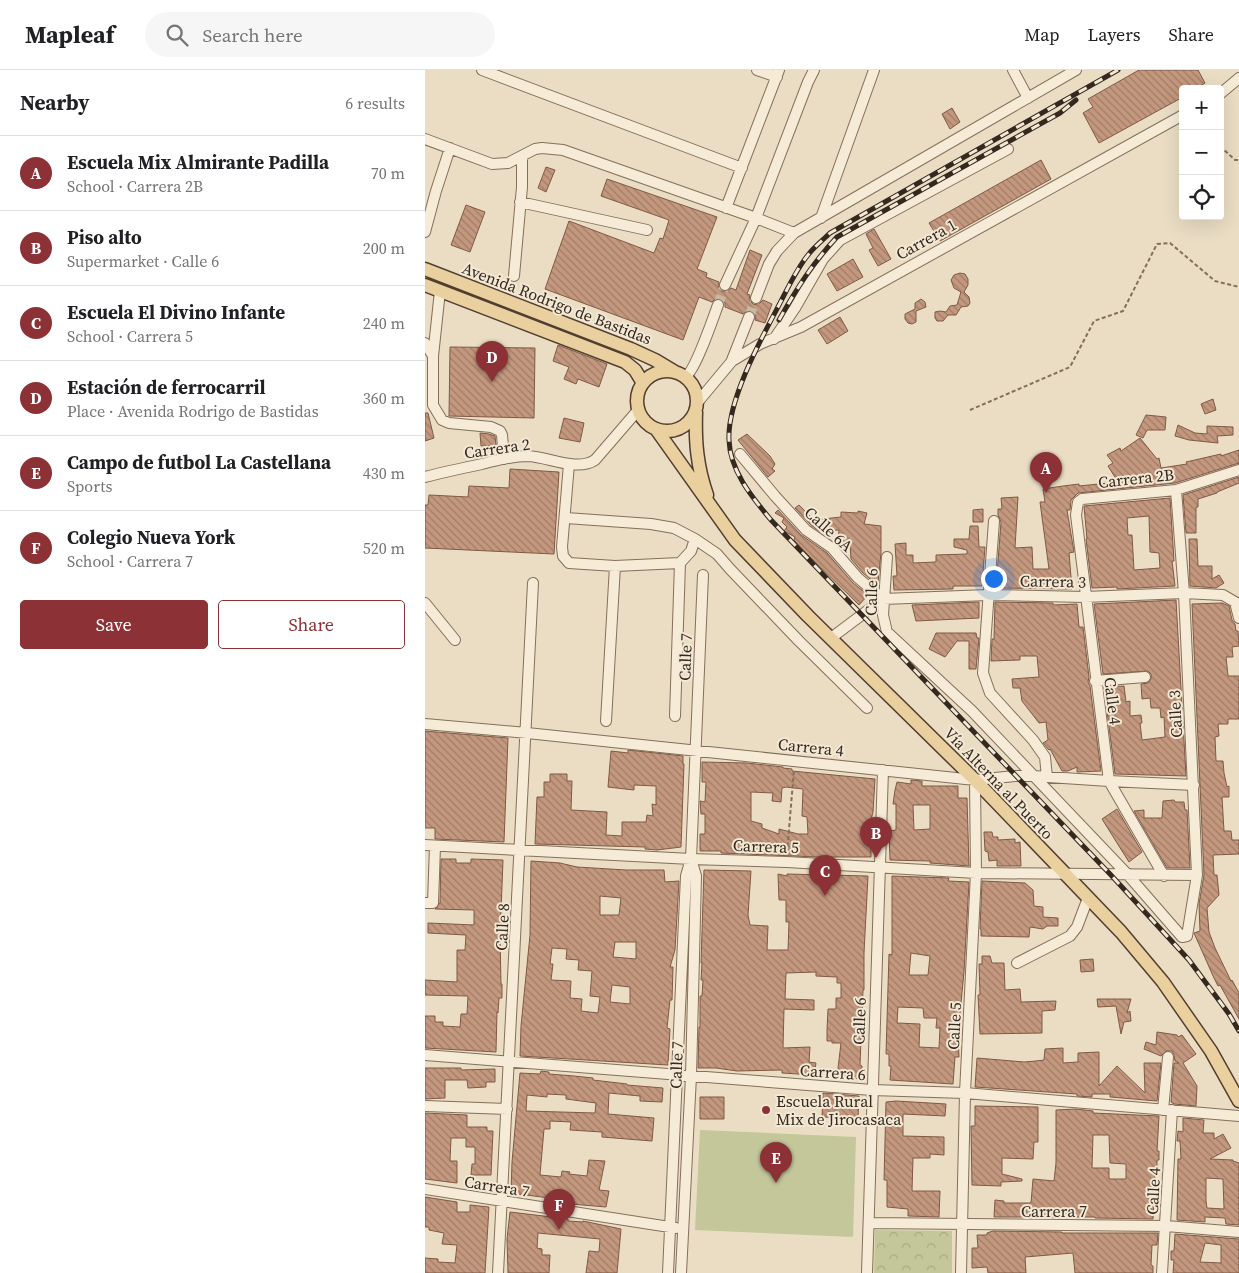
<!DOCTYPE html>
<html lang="en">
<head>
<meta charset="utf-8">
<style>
  :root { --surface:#fff; --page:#f6f6f6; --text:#202124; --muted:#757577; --line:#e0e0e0; --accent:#8c3236 }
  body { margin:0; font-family:"Source Serif 4",serif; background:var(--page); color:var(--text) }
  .controls { position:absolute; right:15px; top:15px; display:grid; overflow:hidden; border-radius:5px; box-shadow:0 5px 20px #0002 }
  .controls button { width:45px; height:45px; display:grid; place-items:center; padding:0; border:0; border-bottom:1px solid var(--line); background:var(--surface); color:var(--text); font:25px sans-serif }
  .you { position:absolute; left:568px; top:508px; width:18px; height:18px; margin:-12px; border:4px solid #fff; border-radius:50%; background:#1a73e8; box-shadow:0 0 0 8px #1a73e833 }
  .badge { display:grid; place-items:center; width:32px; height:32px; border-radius:50%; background:var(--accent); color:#fff; font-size:16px; font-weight:700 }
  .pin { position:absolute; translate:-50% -41px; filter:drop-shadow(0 1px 2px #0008) }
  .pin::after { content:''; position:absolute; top:26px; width:18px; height:15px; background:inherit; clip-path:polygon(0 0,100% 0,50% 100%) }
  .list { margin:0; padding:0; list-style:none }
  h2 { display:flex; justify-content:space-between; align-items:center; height:65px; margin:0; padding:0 20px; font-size:21px }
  h2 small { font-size:16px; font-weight:400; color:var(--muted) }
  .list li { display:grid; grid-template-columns:32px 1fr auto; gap:15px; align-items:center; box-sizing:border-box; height:75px; padding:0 20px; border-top:1px solid var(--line) }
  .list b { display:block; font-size:19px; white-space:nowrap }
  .list p { margin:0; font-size:16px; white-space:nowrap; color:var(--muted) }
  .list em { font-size:16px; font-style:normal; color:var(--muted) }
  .actions { display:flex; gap:10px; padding:15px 20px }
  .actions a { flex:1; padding:11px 0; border:1px solid var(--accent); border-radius:5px; text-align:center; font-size:18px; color:var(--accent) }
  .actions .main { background:var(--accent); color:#fff }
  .icon { flex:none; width:28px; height:28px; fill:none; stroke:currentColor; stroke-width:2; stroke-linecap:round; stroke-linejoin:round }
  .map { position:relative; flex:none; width:814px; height:1203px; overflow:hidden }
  header { display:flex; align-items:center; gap:30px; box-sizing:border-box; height:70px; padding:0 25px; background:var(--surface); border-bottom:1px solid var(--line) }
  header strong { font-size:24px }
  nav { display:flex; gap:28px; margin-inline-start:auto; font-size:18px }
  .search { width:350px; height:45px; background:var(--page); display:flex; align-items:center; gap:12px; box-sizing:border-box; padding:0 18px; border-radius:28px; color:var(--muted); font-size:19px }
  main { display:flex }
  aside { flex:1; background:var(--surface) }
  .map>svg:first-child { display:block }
  .green { fill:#c3c799 }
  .park { fill:url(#park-crowns) }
  .building { fill:url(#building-back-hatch); stroke:#805944; fill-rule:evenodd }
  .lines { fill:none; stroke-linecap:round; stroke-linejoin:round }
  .minor-tunnel { stroke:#c6b9a3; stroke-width:10; stroke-dasharray:10 5; stroke-linecap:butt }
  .minor-casing { stroke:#836f5c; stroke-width:12 }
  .major-casing { stroke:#513e30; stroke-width:15 }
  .path { stroke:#836f5c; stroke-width:2; stroke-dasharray:4 2.5; stroke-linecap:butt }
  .minor { stroke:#f5ebd7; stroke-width:10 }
  .major { stroke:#eacf9f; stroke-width:12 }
  .rail-casing { stroke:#34281f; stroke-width:5 }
  .rail { stroke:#f2e8d3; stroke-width:3; stroke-dasharray:9; stroke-linecap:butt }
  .poi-dot { fill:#8c3236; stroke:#f2e8d3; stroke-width:2 }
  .labels { text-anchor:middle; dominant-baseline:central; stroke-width:4; stroke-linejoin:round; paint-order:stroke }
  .street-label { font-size:16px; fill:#34281f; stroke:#f2e8d3 }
  .poi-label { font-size:16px; fill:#34281f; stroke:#f2e8d3; text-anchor:start }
</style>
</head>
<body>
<header>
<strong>Mapleaf</strong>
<div class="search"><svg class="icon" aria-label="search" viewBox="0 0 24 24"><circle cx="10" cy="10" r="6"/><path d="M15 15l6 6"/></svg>Search here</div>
<nav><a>Map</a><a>Layers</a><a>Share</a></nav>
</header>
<main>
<aside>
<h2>Nearby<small>6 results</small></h2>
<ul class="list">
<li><span class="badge">A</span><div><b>Escuela Mix Almirante Padilla</b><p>School · Carrera 2B</p></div><em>70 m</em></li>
<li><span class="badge">B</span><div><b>Piso alto</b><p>Supermarket · Calle 6</p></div><em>200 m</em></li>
<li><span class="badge">C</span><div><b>Escuela El Divino Infante</b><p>School · Carrera 5</p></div><em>240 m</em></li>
<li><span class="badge">D</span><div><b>Estación de ferrocarril</b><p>Place · Avenida Rodrigo de Bastidas</p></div><em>360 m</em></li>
<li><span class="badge">E</span><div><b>Campo de futbol La Castellana</b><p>Sports</p></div><em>430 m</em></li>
<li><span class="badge">F</span><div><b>Colegio Nueva York</b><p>School · Carrera 7</p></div><em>520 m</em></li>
</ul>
<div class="actions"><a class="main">Save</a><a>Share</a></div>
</aside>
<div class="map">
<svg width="814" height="1203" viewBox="0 0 814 1203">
  <defs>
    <pattern id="park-crowns" width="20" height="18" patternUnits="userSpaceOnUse" patternTransform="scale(1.25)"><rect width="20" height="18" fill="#c3c799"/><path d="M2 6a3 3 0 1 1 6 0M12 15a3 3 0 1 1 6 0" fill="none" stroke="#a8ab83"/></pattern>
    <pattern id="building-back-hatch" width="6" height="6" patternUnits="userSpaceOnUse" patternTransform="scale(1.25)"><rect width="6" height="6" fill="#c4987e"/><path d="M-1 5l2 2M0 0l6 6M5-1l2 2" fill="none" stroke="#a07c67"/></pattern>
  </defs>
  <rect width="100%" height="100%" fill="#eaddc4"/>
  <path class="green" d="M275,1060L431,1067L428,1167L270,1160Z"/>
  <path class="park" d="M450,1160L527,1161V1203H449Z"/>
  <path class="building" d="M714,0H773L780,13L770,19H758V27L674,73L658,43L668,37L663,29Z
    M527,38L535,52L525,59L517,44Z
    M616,90L626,109L515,171L504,153Z
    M121,97L130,100L121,122L113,118Z
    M182,109L292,147L272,199L282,203L281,207L294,212L293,216L297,221L301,222L306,218L311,220L325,180L337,185L322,224L325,225L324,230L328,234L333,235L338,230L347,234L340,253L330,250L331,246L327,241L323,240L318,244L300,237V233L296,229L291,228L287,232L274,227L258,270L120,219L144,151L229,183L235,168L238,169L244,150L176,126Z
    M41,135L60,142L45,182L26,175Z
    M449,159L466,189L453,196L444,180L448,178L441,164Z
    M428,189L438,207L412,221L402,204Z
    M535,203L540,204L543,209V215L539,222L544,227L545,233L543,236L536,237L531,245H523L518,251H512L510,248V242L515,241L521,242L525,236L532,235L536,222L529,218L526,210L529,205Z
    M496,229L500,232L501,237L491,241V252L487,254L483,253L480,249V244L490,239V233Z
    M415,247L423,261L402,274L393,260Z
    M133,275L182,294L174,317L153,309L151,314L139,309L144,297L128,291Z
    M25,277L110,278L109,348L24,346Z
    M788,329L791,340L780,344L776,334Z
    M0,343H3L9,368L0,371Z
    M721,345L741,347L740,360H722L718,368L711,365Z
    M139,348L159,353L155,372L134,368Z
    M753,355L770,363L782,364V356L808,357V365L792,366L793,373L764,370L750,366Z
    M55,363L64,364L70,366L71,375L56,376Z
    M322,364L345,386L350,394L347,399L350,401L343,407L313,370Z
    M715,368L732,389L734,388L736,398L762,394L761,392L796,384V386L814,380V393L750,413L653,423L646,430L645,440H642L649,482L644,483L647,519L571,518L576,452L573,445V439H577L576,428L593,427L590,478L607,477L608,499H624L615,432H620L618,419L638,416L654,414V416L693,412L683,396L688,393L682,385L695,378L696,381Z
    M85,399L134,402L129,484L0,478V435H3L4,425L43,427L44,416L84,418Z
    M814,407V413L792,422V423L773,429V437H771V463H761L758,425Z
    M745,428L749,491H747L750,516L692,519V517L667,518L661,469H662L659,436ZM724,446L725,482L734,483L735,498L709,500L707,465H703L702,448Z
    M374,435L389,450L416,447V442L433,443V441L442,443L439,454L456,456V483L453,513L451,514L438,503L426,489L425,474H413L414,460L394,461L386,455L370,438Z
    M558,439V452H548V440Z
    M353,440L376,465L402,483L428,513L443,525L434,535L381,483L369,470L370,467L359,461L362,457L357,452L359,448L350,443Z
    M545,456H553L554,477H560L557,516H528V519L469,520L468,506H472L470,474L481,473V485H488V493L511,492V485L542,484V480L529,477V469H544Z
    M764,469H772L773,496H787V509L794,505L799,513L791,518L765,516Z
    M751,530L761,706L690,704L679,617L699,616L701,632L705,631V646L716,645L717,653H715L717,670L740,667L739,647L736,648L735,638H726L725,628L717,629L716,614L723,613L726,609V604L723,601L678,604L669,534Z
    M554,532V548L491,551L487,535Z
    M570,532L628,533V535L652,534L654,557H658L664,607L663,612L665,616L676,701L652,702V697L643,701H637L625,679L624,680L618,673L623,670L621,652L614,653L597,631L595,618H588L587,609L614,607L612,586H595V590L566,591L567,569H569Z
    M797,533L804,536L807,550L810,554L811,561H813L814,576L807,577L808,587H801L803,606H814V649H803V654H793L794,666L790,667L791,691H798L799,703L802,717L804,716V727H797L799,761H806L807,770H814V784L788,785L789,805H792L794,825L782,838L784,862L790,878L806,911L807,910L814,923V949L795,915L793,916L789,908L769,863L775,861L774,834L779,805L767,534Z
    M511,563H551L552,568H554L551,599H544V571H532L520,587L504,579Z
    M0,661L83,668L79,772L10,769V758H0Z
    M203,680L258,686V694H259L256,777L232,780L220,779V777L110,774L112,727H119V712H125V704H142V711H147L146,740L182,742L181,765L197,766V752H221L222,745L228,746L227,734L231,735V716L209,715V720L183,717L186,681L203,683Z
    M277,692L322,693L358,697V698L367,699V701L450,709L448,742L446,750V787H393L296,783V781H275V764H280V744H276L275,731L280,732L281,712H277ZM361,717L378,719L377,746L382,747L383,764H373L354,759V764L337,758V754L326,751V722L348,723L347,731L356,732L357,718Z
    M486,710L497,711V716H533V728H542L544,796L505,793V791L465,790L464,761L471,760V734H468L470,720L472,712L486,714ZM488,735H505V759L489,760Z
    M749,730L750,732H759L760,740H762L765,798H742L709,741L719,740V748H737L738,731Z
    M692,739L717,782L704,792L677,749Z
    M559,762H567L568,767H573V770L590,769V773L595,772L596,796H572V790L564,791L563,782L560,781Z
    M16,789H31V793H46V789L78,790L75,867L76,914H77V928H74L73,943L72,942L71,982L0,978V946H10V952H18V956L35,957L36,944H42L43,926L0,925V910L32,912V880H40L41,865L3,863V853L49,855V840L10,839L15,833Z
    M106,791L135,793L152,797L201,800H239L240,812L254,811L250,880L245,897H248L247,930H245L242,958L245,959L243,995L95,986L96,956L105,865ZM175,826L196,828L194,845H175ZM190,872H211V889L188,887ZM127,878L142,879L141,889L154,890L153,900L167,901L165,926L175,927L173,943L156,941L157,929L145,928L146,911L126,910L128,894H125ZM187,915L205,917V934L185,932Z
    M279,800L326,801L323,845L325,855L343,856L342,880H363L364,852H361V830H354L353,804L362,806V804L443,806L439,883V920H438L435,995L437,996L436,1009L412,1007L416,973H407V971H402V960L403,939H411V928H416V913H412V907L391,906V902L361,903L360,929L389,930V940L359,939L358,978L385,977L384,992L391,993L389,1005L357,1003V1000L312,1001L291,998H273L274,957H275V926H277L278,910H276L277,893H276Z
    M467,806L524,808L523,811L544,812L539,902L533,964L534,987H530L528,1014L465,1010L466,996H464V984H461L464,884L467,885ZM486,883L505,886L503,905H484ZM473,937L498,938L499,948H512L511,958H515L514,978L494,977L495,954L472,953Z
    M557,811L600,813L608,820L609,836L618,837V847L633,848V856H622L618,859L605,857L604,867L556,866V859H555Z
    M557,886H565L567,893H579L580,920L595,919L596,932L631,931L630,940L617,941V963L555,964L553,925H555L554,894H557Z
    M668,889L669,901L656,902L655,890Z
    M672,929H706L702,943L705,941L706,951L699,952L696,964L691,936L673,937Z
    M732,962L752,965L753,967L757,965L771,984L758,993L772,1016L771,1036L749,1034L746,1032L749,993H754L750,991L749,985L747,981H741L736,986L719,979L721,972L731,975Z
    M638,978V993L653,992V983L674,982V1016L692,996L720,1023L719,993H736L732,1031L685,1027V1024H667V1027L652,1026V1024L550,1017L552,988L599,992L611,991L619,990L620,979Z
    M0,998H36V1000L70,999V1012H61V1017L43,1018L42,1010H20V1028L0,1029Z
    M116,1001L124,1002V1004L149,1006L168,1008V1010L202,1014V1015L238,1018L237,1032L215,1031V1026L184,1023L183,1044L229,1048L227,1071L177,1067V1062L145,1060L146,1052L125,1051V1059H119L115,1105L136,1107L137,1101L145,1102L144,1104L162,1106L164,1090L180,1091L174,1120L184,1121L181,1137L146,1134L147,1131L86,1123L87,1092L95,1003L115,1004ZM122,1024L141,1025V1029L171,1033L170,1043L101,1041L102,1025L122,1027Z
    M398,1023L434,1026L433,1048L397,1047Z
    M275,1027H299V1049H275Z
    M471,1031L521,1034L520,1046L478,1044V1066L519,1067V1085L505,1084V1088H488L487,1121H515L514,1147L483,1146V1139L462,1137V1110H459L461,1032Z
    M550,1036L613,1037V1072H609L608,1089L577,1088V1104L597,1109V1111L576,1112V1116L547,1115L546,1056H550Z
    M651,1039L668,1041V1043L734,1046L732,1081H734V1090H732V1101H730L728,1149L670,1148V1147H569L570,1130L579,1131V1133H606L608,1109L629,1111L631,1093V1040ZM668,1065H684L685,1093L701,1094V1109H684V1098H667Z
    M0,1043L42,1045V1057H62V1061H68L66,1105H46L47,1094H50V1077H41V1068H26L25,1091H32V1113L0,1109Z
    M758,1048L779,1050L778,1063H789V1069L798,1064L806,1078L785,1089L808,1090V1091L814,1093V1155L801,1154L800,1148L780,1147V1152L752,1150L753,1089H756L755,1071H752L753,1061L758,1062ZM781,1108L798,1109L799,1139L782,1138L781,1131Z
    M0,1127L32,1132V1142H45V1135L64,1137L60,1203H0V1188L13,1189V1192L30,1193L32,1175L17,1174L19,1163L4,1160V1157H0Z
    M85,1142L143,1149V1151L158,1152V1151L196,1159L192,1203H161L164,1181L174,1182L175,1169L113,1163L112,1178L117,1179V1185H125L124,1203H83L82,1169Z
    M568,1161L637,1162V1163H733L732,1175H727L726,1195L728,1196V1203H650L648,1183L600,1187L601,1203H563L562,1197L547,1198V1178H553L552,1165H562V1163Z
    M750,1164L814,1169V1203H748L749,1190H746V1181H749ZM780,1173L796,1175V1193L775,1192Z"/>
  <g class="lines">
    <path class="minor-tunnel" d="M293,235L300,215
      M324,247L331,228"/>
    <defs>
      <path id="minor" d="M57,0L317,98
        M332,0L352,7
        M588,0L603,28
        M795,24L814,8
        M0,69L67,94L83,93L110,79L117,78L138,80L331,148L369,163
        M95,132L222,160
        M301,138L354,0
        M396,148L449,0
        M0,162L11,121L25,78
        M89,206L97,117V86
        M300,215L331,148L383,12L389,0
        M15,221L8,286V335L17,350L24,353L66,357L75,361L77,365L79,389
        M331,228L344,194L352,181L369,163L651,0
        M349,269L370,238L398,189L415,170L583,79
        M0,273L8,286
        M307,290L324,247
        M260,307C270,302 288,248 293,235
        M272,333L307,291L335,274L376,257L758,45
        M315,384L350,426L381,460L407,478L433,508L458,529
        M144,394L137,477L138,486L144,493L190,496L255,493L266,481L270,469
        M0,407C19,402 38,398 57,394C72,390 87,386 103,386C124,387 152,402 170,390L214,339
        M141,448L226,454L249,458L270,469L292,484L305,499L374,571L442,638
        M569,451L558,603L565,623L608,670L620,687L622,707
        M462,487L458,545L462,562L547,641L703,805L757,867L762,866L772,805L759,523L751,420
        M458,529L563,525L660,527L759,523L798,525L810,532L814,548
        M0,533L30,570
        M406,568L458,529
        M670,611L720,607
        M250,646L255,493
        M181,651L190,496
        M0,654L102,663L550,710L590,706H608L684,711L769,715
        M0,775L266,789L362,792L551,803L772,805
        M739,806L684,711L651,445L653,432L657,429L751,420L814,400
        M0,833H8L10,776
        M592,893L645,866L652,857L663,828
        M0,985L447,1020L540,1023L814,1046
        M0,1036L82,1039
        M738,1040L743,987
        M0,1119L251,1158
        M444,1153L741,1156L814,1162
        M73,1203L108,513
        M243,1203L261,806L266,789L278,505
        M256,1203L266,1006L271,806L266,789
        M442,1203L458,700
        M536,1203L540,1023L551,803L550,710
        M737,1203L747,1040"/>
      <path id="major" d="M0,199L206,279L230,290L250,302
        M0,215L200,292L210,300L218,313
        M212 331a30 30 0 1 1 60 0a30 30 0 1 1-60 0Z
        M271,342C270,372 272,396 282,425
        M231,359L310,470L383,546L550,710L696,862L738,912L786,981L814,1031"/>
    </defs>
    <use href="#minor" class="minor-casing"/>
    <use href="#major" class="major-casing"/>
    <path class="path" d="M795,76L810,90H814
      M545,340L645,297L669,251L698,241L732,174L745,173L790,211L814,217
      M362,783L369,700"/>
    <use href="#minor" class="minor"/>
    <use href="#major" class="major"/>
    <defs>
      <path id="rail" d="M693,0L405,163C398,170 389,177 383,185C371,200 363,218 354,235C336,269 302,331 304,370C305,401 327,427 346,450L685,804L764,890L804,944L814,961
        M354,250C372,218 387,194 412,167L635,43L651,30"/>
    </defs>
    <use href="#rail" class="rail-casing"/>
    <use href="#rail" class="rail"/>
  </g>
  <circle class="poi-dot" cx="341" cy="1040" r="5"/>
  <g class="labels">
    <g class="street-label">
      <text transform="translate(501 169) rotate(-29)">Carrera 1</text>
      <text transform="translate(132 233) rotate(21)">Avenida Rodrigo de Bastidas</text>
      <text transform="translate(72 378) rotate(-8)">Carrera 2</text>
      <text transform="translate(711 408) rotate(-6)">Carrera 2B</text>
      <text transform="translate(404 459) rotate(42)">Calle 6A</text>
      <text transform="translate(628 511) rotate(1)">Carrera 3</text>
      <text transform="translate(446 522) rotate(-89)">Calle 6</text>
      <text transform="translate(260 587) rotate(-88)">Calle 7</text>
      <text transform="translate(688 631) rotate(83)">Calle 4</text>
      <text transform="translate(750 644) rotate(-93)">Calle 3</text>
      <text transform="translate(386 677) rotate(6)">Carrera 4</text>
      <text transform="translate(574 713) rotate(46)">Vía Alterna al Puerto</text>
      <text transform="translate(341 776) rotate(2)">Carrera 5</text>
      <text transform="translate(77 857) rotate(-87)">Calle 8</text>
      <text transform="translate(434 951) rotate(-88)">Calle 6</text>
      <text transform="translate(529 956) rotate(-87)">Calle 5</text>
      <text transform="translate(251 995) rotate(-88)">Calle 7</text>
      <text transform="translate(408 1002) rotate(4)">Carrera 6</text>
      <text transform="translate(72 1116) rotate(9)">Carrera 7</text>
      <text transform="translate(728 1121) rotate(-87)">Calle 4</text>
      <text x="629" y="1141">Carrera 7</text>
    </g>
    <g class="poi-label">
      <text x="351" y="1031">Escuela Rural<tspan x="351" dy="18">Mix de Jirocasaca</tspan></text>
    </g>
  </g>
</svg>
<div class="controls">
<button>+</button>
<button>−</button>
<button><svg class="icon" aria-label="locate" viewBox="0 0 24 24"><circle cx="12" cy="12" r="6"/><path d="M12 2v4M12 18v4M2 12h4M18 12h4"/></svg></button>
</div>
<div class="you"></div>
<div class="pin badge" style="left:621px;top:423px">A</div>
<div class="pin badge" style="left:451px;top:788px">B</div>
<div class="pin badge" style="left:400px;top:826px">C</div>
<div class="pin badge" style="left:67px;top:312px">D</div>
<div class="pin badge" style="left:351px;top:1113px">E</div>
<div class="pin badge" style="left:134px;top:1160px">F</div>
</div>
</main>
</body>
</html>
